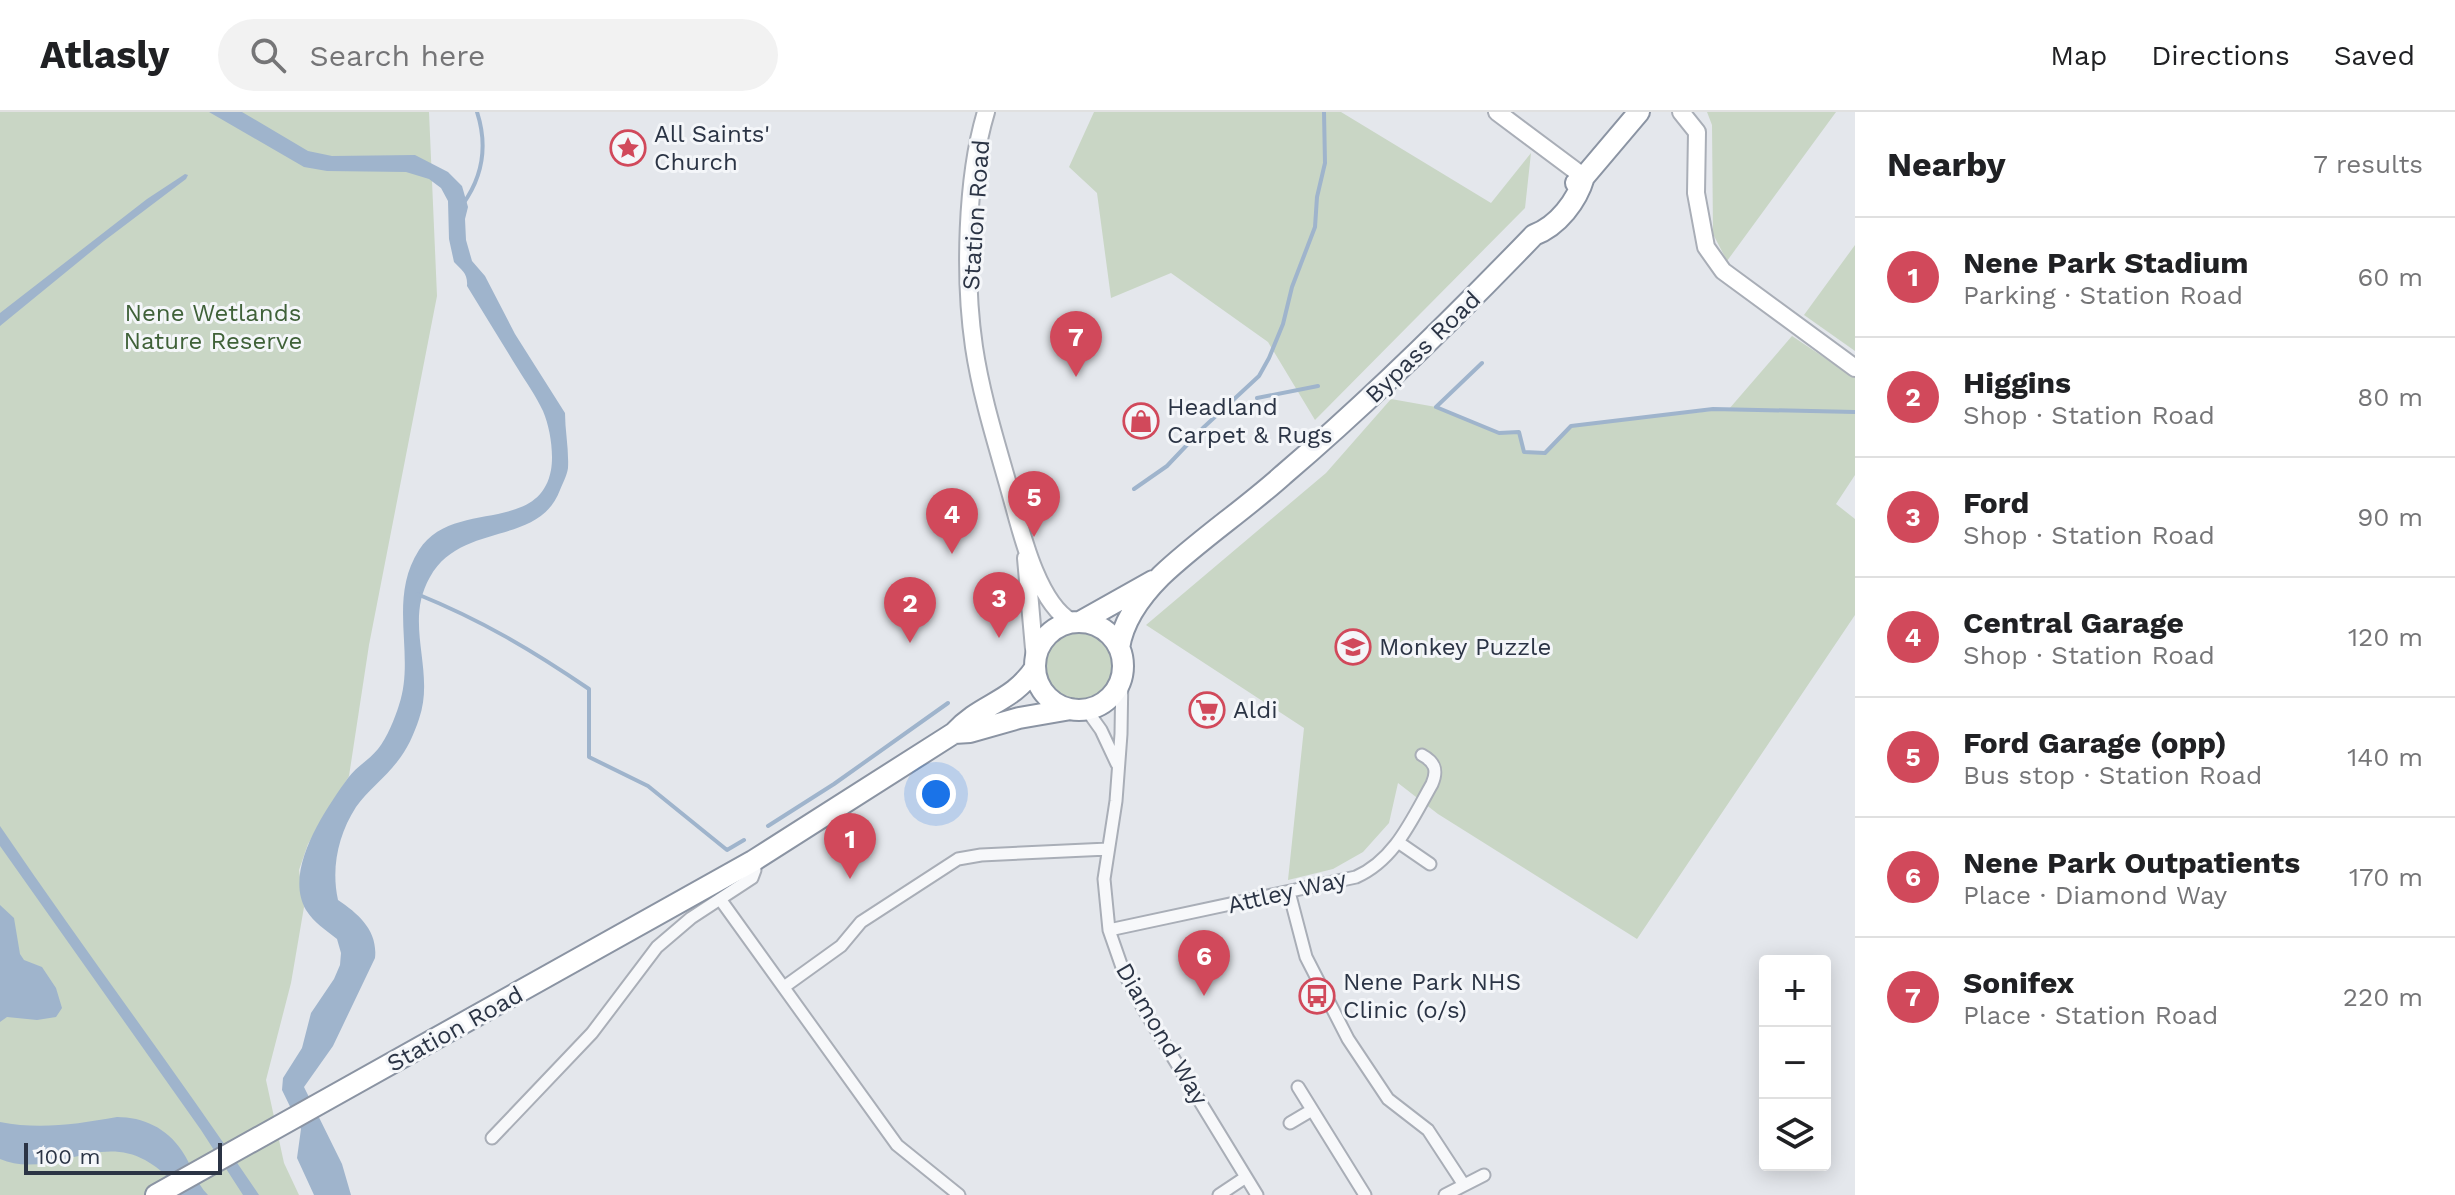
<!DOCTYPE html>
<html lang="en">
<head>
<meta charset="utf-8">
<style>
  :root { --surface:#fff; --page:#f2f2f2; --text:#202124; --muted:#757577; --line:#e0e0e0; --accent:#d1495b }
  body { margin:0; font-family:"Work Sans",sans-serif; background:var(--page); color:var(--text) }
  .controls { position:absolute; right:24px; bottom:24px; display:grid; overflow:hidden; border-radius:8px; box-shadow:0 4px 20px #0003 }
  .controls button { width:72px; height:72px; display:grid; place-items:center; padding:0; border:0; border-bottom:2px solid var(--line); background:var(--surface); color:var(--text); font:40px sans-serif }
  .scale { position:absolute; left:24px; bottom:20px; width:198px; box-sizing:border-box; padding-left:8px; border:4px solid #2b3445; border-top:0; font-size:22px; line-height:28px; white-space:nowrap; color:#2b3445; -webkit-text-stroke:6px #f4f6f9; paint-order:stroke }
  .you { position:absolute; left:936px; top:682px; width:28px; height:28px; margin:-20px; border:6px solid #fff; border-radius:50%; background:#1a73e8; box-shadow:0 0 0 12px #1a73e833 }
  .badge { display:grid; place-items:center; width:52px; height:52px; border-radius:50%; background:var(--accent); color:#fff; font-size:26px; font-weight:700 }
  .pin { position:absolute; translate:-50% -66px; filter:drop-shadow(0 2px 4px #0008) }
  .pin::after { content:''; position:absolute; top:42px; width:28px; height:24px; background:inherit; clip-path:polygon(0 0,100% 0,50% 100%) }
  .list { margin:0; padding:0; list-style:none }
  h2 { display:flex; justify-content:space-between; align-items:center; height:104px; margin:0; padding:0 32px; font-size:34px }
  h2 small { font-size:26px; font-weight:400; color:var(--muted) }
  .list li { display:grid; grid-template-columns:52px 1fr auto; gap:24px; align-items:center; box-sizing:border-box; height:120px; padding:0 32px; border-top:2px solid var(--line) }
  .list b { display:block; font-size:30px; white-space:nowrap }
  .list p { margin:0; font-size:26px; white-space:nowrap; color:var(--muted) }
  .list em { font-size:26px; font-style:normal; color:var(--muted) }
  .icon { flex:none; width:44px; height:44px; fill:none; stroke:currentColor; stroke-width:2; stroke-linecap:round; stroke-linejoin:round }
  .map { position:relative; flex:none; width:1855px; height:1083px; overflow:hidden }
  header { display:flex; align-items:center; gap:48px; box-sizing:border-box; height:112px; padding:0 40px; background:var(--surface); border-bottom:2px solid var(--line) }
  header strong { font-size:38px }
  nav { display:flex; gap:44px; margin-inline-start:auto; font-size:28px }
  .search { width:560px; height:72px; background:var(--page); display:flex; align-items:center; gap:20px; box-sizing:border-box; padding:0 28px; border-radius:44px; color:var(--muted); font-size:30px }
  main { display:flex }
  aside { flex:1; background:var(--surface) }
  .map>svg:first-child { display:block }
  .green { fill:#c9d6c5 }
  .water { fill:#9fb4cc }
  .lines { fill:none; stroke-linecap:round; stroke-linejoin:round }
  .stream { stroke:#9fb4cc; stroke-width:4 }
  .street-casing { stroke:#a9aeb7; stroke-width:15 }
  .secondary-casing { stroke:#a9aeb7; stroke-width:20 }
  .highway-casing { stroke:#8b94a3; stroke-width:24 }
  .street { stroke:#f7f8fa; stroke-width:11 }
  .secondary { stroke:#fff; stroke-width:16 }
  .highway { stroke:#fff; stroke-width:20 }
  .labels { text-anchor:middle; dominant-baseline:central; stroke-width:6; stroke-linejoin:round; paint-order:stroke }
  .poi-label { font-size:24px; fill:#2b3445; stroke:#f4f6f9; text-anchor:start }
  .street-label { font-size:24px; fill:#2b3445; stroke:#f4f6f9 }
  .park-label { font-size:24px; fill:#3f6138; stroke:#f4f6f9 }
</style>
</head>
<body>
<header>
<strong>Atlasly</strong>
<div class="search"><svg class="icon" aria-label="search" viewBox="0 0 24 24"><circle cx="10" cy="10" r="6"/><path d="M15 15l6 6"/></svg>Search here</div>
<nav><a>Map</a><a>Directions</a><a>Saved</a></nav>
</header>
<main>
<div class="map">
<svg width="1855" height="1083" viewBox="0 0 1855 1083">
  <rect width="100%" height="100%" fill="#e4e7ec"/>
  <path class="green" d="M0,0H429L437,184L369,533L349,664L308,732L299,758L304,795L291,871L266,968L284,1051L299,1083H0Z
    M1094,0H1341L1491,91L1531,41L1525,96L1315,308L1268,230L1171,161L1111,186L1097,81L1069,55Z
    M1707,0H1836L1727,149L1713,122L1712,13Z
    M1855,133V239L1804,203Z
    M1792,224L1855,266V363L1836,392L1855,407V503L1637,827L1438,702L1398,671L1389,711L1363,740L1333,757L1288,768L1304,616L1146,513L1326,361L1391,287L1436,295L1499,321L1519,320L1524,340L1545,341L1571,314L1729,297Z
    M1046 554a33 33 0 1 1 66 0a33 33 0 1 1-66 0Z"/>
  <path class="water" d="M209,0H242L308,39L332,44L415,43L448,60L462,74L468,95L465,107L466,128L472,149L485,164L515,222L565,301C565,319 569,337 568,356C567,363 563,371 560,378C539,435 461,409 430,465C403,512 436,558 419,607C414,622 407,638 397,650C385,666 367,679 356,695C338,723 331,756 338,788C359,802 378,819 375,846L333,934L304,975L342,1052L351,1083H314L297,1046L301,1017L282,978L283,966L302,936L311,901L334,867L340,853L341,841L337,827C326,818 314,811 306,798C283,759 325,698 348,666C356,655 369,648 378,637C387,626 395,606 399,593C416,543 387,488 419,438C452,386 539,423 551,358C554,341 550,315 543,299C536,284 526,270 518,257C501,229 484,202 467,174C468,161 462,159 454,150L449,127L448,89L441,76L429,67L406,60L327,59L304,55Z
    M185,62L188,63L186,67L104,129L0,214V201L147,87Z
    M0,714C84,838 175,958 259,1083H243L201,1018L0,734Z
    M0,793L14,806L20,842L24,848L42,855L56,876L62,896L56,905L37,908L7,905L0,910Z
    M117,1005C143,1005 167,1016 182,1039C192,1053 195,1070 208,1083H180C171,1067 161,1057 145,1048C97,1021 48,1068 0,1047V1010C40,1018 77,1012 117,1005Z"/>
  <g class="lines">
    <path class="stream" d="M463,92C483,64 488,34 477,0
      M1482,251L1436,295L1499,321L1519,320L1524,340L1545,341L1571,314L1713,297L1855,300
      M1257,286L1318,274
      M1134,377L1167,354L1204,315L1259,264L1269,246L1283,212L1292,175L1315,115L1317,85L1325,51L1324,0
      M417,482C481,508 532,538 589,577V645L648,674L727,738L744,728
      M768,714L834,672L948,591"/>
    <defs>
      <path id="street" d="M1122,561L1121,622L1116,689L1104,767L1109,818L1124,861L1144,898L1257,1083
        M1086,597L1101,618L1117,652
        M1398,730L1430,752
        M1289,780L1306,845L1348,927L1388,987L1428,1018L1464,1073
        M720,787L897,1033L959,1083
        M1109,818L1356,765C1395,748 1412,707 1432,672C1438,658 1435,650 1422,643
        M784,875L841,834L861,810L958,747L981,743L1108,737
        M1298,975L1365,1083
        M1290,1011L1312,998
        M492,1026L592,921L657,835L691,806L752,766L755,758L753,749
        M1219,1083L1246,1065
        M1445,1083L1484,1063"/>
      <path id="secondary" d="M986,0C966,66 964,167 974,235C982,289 1000,342 1014,394C1023,428 1040,493 1072,510
        M1497,0L1584,65
        M1681,0L1697,20L1696,81L1706,135L1723,159L1855,256
        M1026,446L1035,548"/>
      <path id="highway" d="M1576,71L1584,65L1639,0
        M1080,510L1153,469
        M1035 554a44 44 0 1 1 88 0a44 44 0 1 1-88 0Z
        M1119,536C1123,509 1141,484 1161,464C1199,428 1244,398 1283,363C1371,288 1454,206 1534,123C1558,114 1577,89 1584,65
        M954,621L970,620L1019,606L1071,597
        M156,1083L753,749L954,621C981,591 1012,591 1035,556"/>
    </defs>
    <use href="#street" class="street-casing"/>
    <use href="#secondary" class="secondary-casing"/>
    <use href="#highway" class="highway-casing"/>
    <use href="#street" class="street"/>
    <use href="#secondary" class="secondary"/>
    <use href="#highway" class="highway"/>
  </g>
  <defs>
    <symbol id="sight-ring" viewBox="-11 -11 22 22"><circle r="9.5" fill="#f4f6f9" stroke="#d1495b" stroke-width="1.5"/><path d="M0-6L1.8-2.2L6-1.7L2.9 1.2L3.7 5.4L0 3.3L-3.7 5.4L-2.9 1.2L-6-1.7L-1.8-2.2Z" fill="#d1495b"/></symbol>
    <symbol id="shop-ring" viewBox="-11 -11 22 22"><circle r="9.5" fill="#f4f6f9" stroke="#d1495b" stroke-width="1.5"/><path d="M-5-2.5h2.3a2.7 3.5 0 0 1 5.4 0H5L5.5 6h-11ZM-1.5-2.5h3a1.5 2.3 0 0 0-3 0Z" fill="#d1495b"/></symbol>
    <symbol id="school-ring" viewBox="-11 -11 22 22"><circle r="9.5" fill="#f4f6f9" stroke="#d1495b" stroke-width="1.5"/><path d="M0-5L7-2L0 1L-7-2ZM-4 1L0 2.5L4 1V4Q0 6-4 4Z" fill="#d1495b"/></symbol>
    <symbol id="supermarket-ring" viewBox="-11 -11 22 22"><circle r="9.5" fill="#f4f6f9" stroke="#d1495b" stroke-width="1.5"/><path d="M-6-5.5h2.5l.6 2H6L4.5 2H-2.5L-4.4-4H-6ZM-1.5 3.2a1.3 1.3 0 1 0 .1 0ZM3 3.2a1.3 1.3 0 1 0 .1 0Z" fill="#d1495b"/></symbol>
    <symbol id="bus-ring" viewBox="-11 -11 22 22"><circle r="9.5" fill="#f4f6f9" stroke="#d1495b" stroke-width="1.5"/><path d="M-5-6H5V4H4V6H2V4H-2V6H-4V4H-5ZM-3.5-4V0h7V-4ZM-3.5 1.2v1.5H-2V1.2ZM2 1.2v1.5H3.5V1.2Z" fill="#d1495b"/></symbol>
  </defs>
  <g fill-rule="evenodd">
    <use href="#sight-ring" x="608" y="16" width="40" height="40"/>
    <use href="#shop-ring" x="1121" y="289" width="40" height="40"/>
    <use href="#school-ring" x="1333" y="515" width="40" height="40"/>
    <use href="#supermarket-ring" x="1187" y="578" width="40" height="40"/>
    <use href="#bus-ring" x="1297" y="864" width="40" height="40"/>
  </g>
  <g class="labels">
    <g class="poi-label">
      <text x="654" y="22">All Saints'<tspan x="654" dy="28">Church</tspan></text>
      <text x="1167" y="295">Headland<tspan x="1167" dy="28">Carpet &amp; Rugs</tspan></text>
      <text x="1379" y="535">Monkey Puzzle</text>
      <text x="1233" y="598">Aldi</text>
      <text x="1343" y="870">Nene Park NHS<tspan x="1343" dy="28">Clinic (o/s)</tspan></text>
    </g>
    <g class="street-label">
      <text transform="translate(976 103) rotate(-86)">Station Road</text>
      <text transform="translate(1423 235) rotate(-44)">Bypass Road</text>
      <text transform="translate(1287 780) rotate(-13)">Attley Way</text>
      <text transform="translate(455 917) rotate(-29)">Station Road</text>
      <text transform="translate(1162 922) rotate(60)">Diamond Way</text>
    </g>
    <g class="park-label">
      <text x="213" y="201">Nene Wetlands<tspan x="213" dy="28">Nature Reserve</tspan></text>
    </g>
  </g>
</svg>
<div class="controls">
<button>+</button>
<button>−</button>
<button><svg class="icon" aria-label="layers" viewBox="0 0 24 24"><path d="M12 4l9 5-9 5-9-5zM3 14l9 5 9-5"/></svg></button>
</div>
<div class="scale">100 m</div>
<div class="you"></div>
<div class="pin badge" style="left:850px;top:767px">1</div>
<div class="pin badge" style="left:910px;top:531px">2</div>
<div class="pin badge" style="left:999px;top:526px">3</div>
<div class="pin badge" style="left:952px;top:442px">4</div>
<div class="pin badge" style="left:1034px;top:425px">5</div>
<div class="pin badge" style="left:1204px;top:884px">6</div>
<div class="pin badge" style="left:1076px;top:265px">7</div>
</div>
<aside>
<h2>Nearby<small>7 results</small></h2>
<ul class="list">
<li><span class="badge">1</span><div><b>Nene Park Stadium</b><p>Parking · Station Road</p></div><em>60 m</em></li>
<li><span class="badge">2</span><div><b>Higgins</b><p>Shop · Station Road</p></div><em>80 m</em></li>
<li><span class="badge">3</span><div><b>Ford</b><p>Shop · Station Road</p></div><em>90 m</em></li>
<li><span class="badge">4</span><div><b>Central Garage</b><p>Shop · Station Road</p></div><em>120 m</em></li>
<li><span class="badge">5</span><div><b>Ford Garage (opp)</b><p>Bus stop · Station Road</p></div><em>140 m</em></li>
<li><span class="badge">6</span><div><b>Nene Park Outpatients</b><p>Place · Diamond Way</p></div><em>170 m</em></li>
<li><span class="badge">7</span><div><b>Sonifex</b><p>Place · Station Road</p></div><em>220 m</em></li>
</ul>
</aside>
</main>
</body>
</html>
